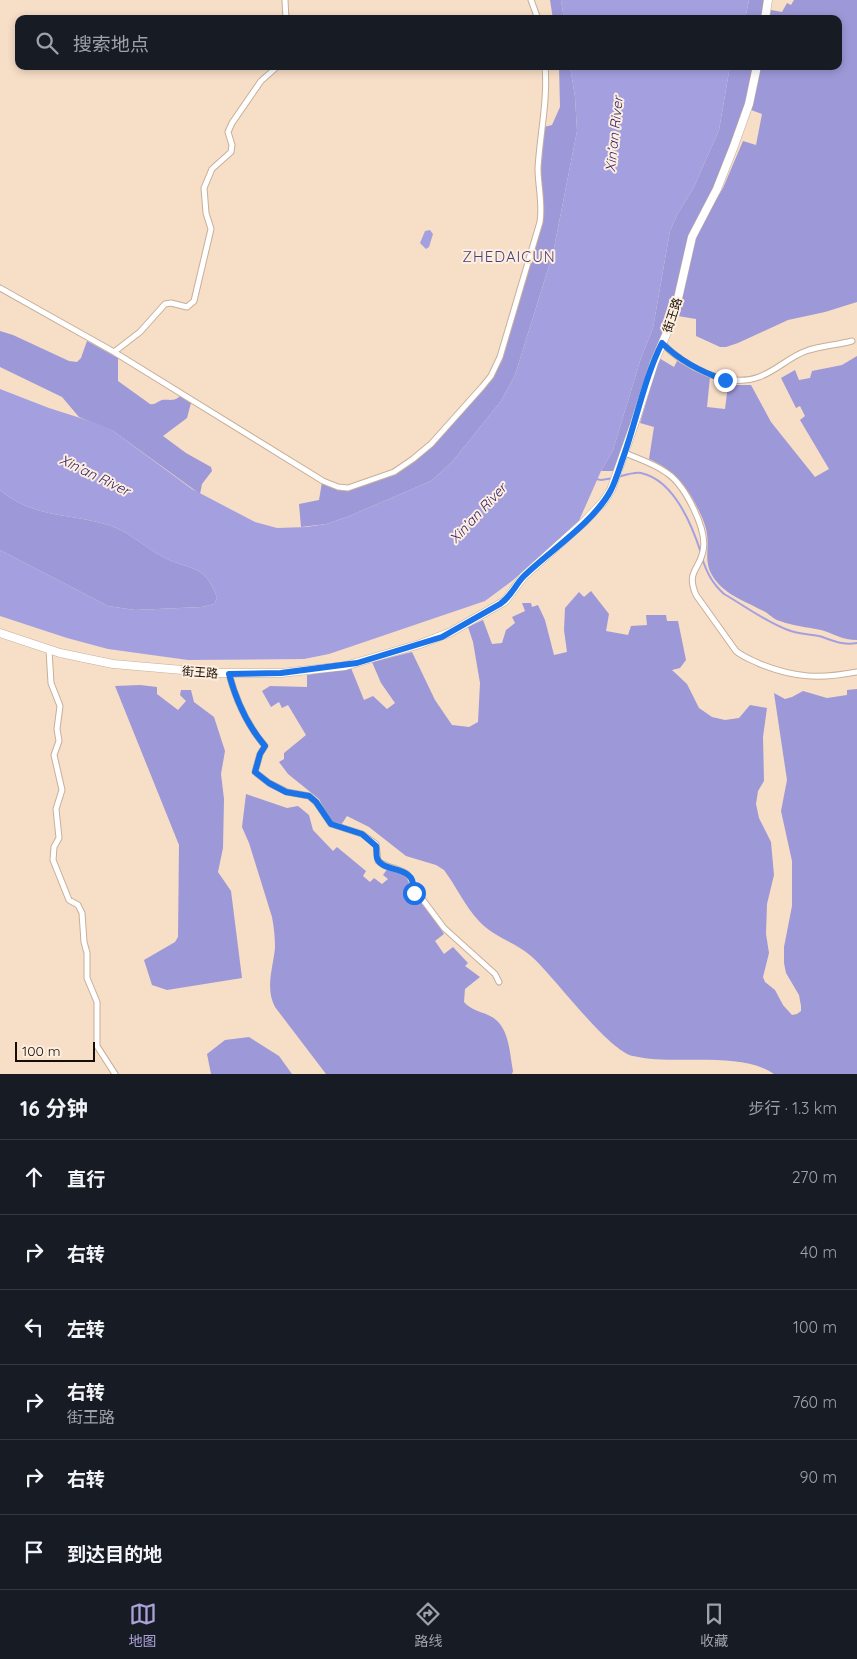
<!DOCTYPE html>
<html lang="zh">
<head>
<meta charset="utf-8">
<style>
  :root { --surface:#171b24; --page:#20242c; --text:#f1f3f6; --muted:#9ea1a6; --line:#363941; --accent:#aba0d7 }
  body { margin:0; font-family:Quicksand,"Noto Sans SC",sans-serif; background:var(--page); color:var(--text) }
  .scale { position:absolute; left:15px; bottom:12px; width:80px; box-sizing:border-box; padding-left:5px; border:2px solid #160e06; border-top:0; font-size:14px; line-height:18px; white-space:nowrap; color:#160e06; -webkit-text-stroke:4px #fdeedf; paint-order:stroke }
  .stop { position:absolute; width:15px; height:15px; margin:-11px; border:4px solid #1a73e8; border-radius:50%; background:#fff }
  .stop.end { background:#1a73e8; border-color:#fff; box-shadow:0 1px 5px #0008 }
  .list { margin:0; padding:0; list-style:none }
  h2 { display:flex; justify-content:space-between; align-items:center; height:65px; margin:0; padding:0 20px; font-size:21px }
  h2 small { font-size:16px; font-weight:400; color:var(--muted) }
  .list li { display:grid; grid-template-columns:32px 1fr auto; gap:15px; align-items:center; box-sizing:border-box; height:75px; padding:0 20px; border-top:1px solid var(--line) }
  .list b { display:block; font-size:19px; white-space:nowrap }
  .list p { margin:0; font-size:16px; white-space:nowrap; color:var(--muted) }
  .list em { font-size:16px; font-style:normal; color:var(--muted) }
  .icon { flex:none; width:28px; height:28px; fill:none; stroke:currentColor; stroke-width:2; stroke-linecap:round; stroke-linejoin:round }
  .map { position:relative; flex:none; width:857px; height:1074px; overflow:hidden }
  .search { position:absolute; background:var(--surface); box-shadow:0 2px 8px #0003; left:15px; right:15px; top:15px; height:55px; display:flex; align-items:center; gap:12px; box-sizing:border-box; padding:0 18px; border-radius:10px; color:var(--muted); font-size:19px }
  .sheet { height:515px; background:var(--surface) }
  nav { display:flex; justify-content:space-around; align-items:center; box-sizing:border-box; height:70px; border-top:1px solid var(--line); background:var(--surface); font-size:14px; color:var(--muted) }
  nav a { display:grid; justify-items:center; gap:2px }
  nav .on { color:var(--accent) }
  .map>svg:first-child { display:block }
  .forest { fill:#9d98d8 }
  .water { fill:#a4a0e0 }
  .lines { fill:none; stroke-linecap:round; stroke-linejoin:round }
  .stream { stroke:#a4a0e0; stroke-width:2 }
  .street-casing { stroke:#c7af99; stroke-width:7 }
  .primary-casing { stroke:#c7af99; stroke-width:9 }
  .street { stroke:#fff; stroke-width:5 }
  .primary { stroke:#fff; stroke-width:8 }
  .route { stroke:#1a73e8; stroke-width:6 }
  .labels { text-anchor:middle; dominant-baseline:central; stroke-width:4; stroke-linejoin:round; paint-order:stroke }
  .street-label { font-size:12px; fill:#160e06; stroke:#fdeedf }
  .water-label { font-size:14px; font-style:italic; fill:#31216b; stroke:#fdeedf }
  .quarter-label { font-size:15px; letter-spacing:1px; fill:#473f7c; stroke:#fdeedf }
</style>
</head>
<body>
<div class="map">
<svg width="857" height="1074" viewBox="0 0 857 1074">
  <rect width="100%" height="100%" fill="#f7dec7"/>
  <path class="forest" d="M550,0H561L564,19H553Z
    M749,0H765L763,19H745Z
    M794,0H857V302L825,312L788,320L738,343L726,347H720L696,336V319L678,316L692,248L704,220L723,188L743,141L756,145L762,114L751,110L761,66H838V19H769L771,10L782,12L787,3L791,5Z
    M559,66H570L575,97L577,131L553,253L515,375L501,401L452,462L431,481L347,517L326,524L301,527L299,504L319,500L322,482L349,490L396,473L422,455L461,415L489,381L502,361L541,229L543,215L539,182L544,127L552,125L560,107Z
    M730,66H755L741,119L711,195L689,236L671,316L615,471H601L613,450L641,358L653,328L670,231L677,215L694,187L719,130Z
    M0,331L13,335L69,361L77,362L81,358L87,341L118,358V381L150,404C156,405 156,402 162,400C170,399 174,402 180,396L191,403L187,418L163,436L186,453L211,467L212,471L202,484L200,494L113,431L79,417L62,397L0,367Z
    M857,356V640C842,640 835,634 821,630C807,627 793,626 780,621C775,620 771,616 767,613C748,602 723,595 712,575C704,561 709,549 707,534C706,527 703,519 700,513C689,488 674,470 649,459L654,427L640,423L659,358L674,367L677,361L693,370L710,377L707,407L725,409L728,385H751L771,422L815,477L829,469L800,420L805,416L800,406L796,408L781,378L795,370L799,380L810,378L812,371L842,365Z
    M0,490C34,518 66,513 105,524C128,530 144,547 165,558C177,565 194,566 204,575C210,581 215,591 217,598L214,604L202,607L135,610L108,606L0,550Z
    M591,591L609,614L606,631L628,635L631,626L647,625L646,615H666L667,621H678L686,660L680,668L672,670L687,684L699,708L712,717L725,720L739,718L750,705L767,708L763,737L764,781L758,791L756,804L759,818L771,842L774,875L767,904L766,934L769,953L763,977L765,982L775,990L783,1005L792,1015L797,1014L801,1011V1006L799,995L786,973L784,963V947L792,906V861L781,811L787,780L774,693L785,699L792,697L803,691L827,698L847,695V690L857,689V1074H774C739,1050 675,1066 633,1056C608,1051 554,976 531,956C515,942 493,937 478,920C465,906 456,886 444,870L436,865L406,856L369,827L347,816L341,825L331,822L319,799L288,774L279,762L284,759V753L306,735L288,705L282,708L279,702L271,707L262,691L270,686L307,687V675L351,668L364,700L373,696L387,709L395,703L381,683L372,662L412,652L435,700L452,725L469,727L478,722L480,683L473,642L468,627L483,620L492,644L502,643L506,630L515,623L512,617L525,611L522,603H531L532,607L538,605L545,620L554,655L567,652L564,630L565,608L579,592L584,597Z
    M140,685L157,687V694L178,710L186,701L180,695L181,690H191L194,702L214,717L225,751L221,774L224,799L223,848L218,872L231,891L242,978L167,990L152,985L144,960L175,942L178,937L179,845L115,686Z
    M246,794L287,808L298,806L309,815L313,830L333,851L337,847L366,871L363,876L370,882L374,878L382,884L388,879L383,875L388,868L401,871L410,877L412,892L429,910L444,934L435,941L444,954L453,947L468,963L465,966L480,977L465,989L464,1002C471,1010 479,1011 488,1015C510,1024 509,1052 513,1071L512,1074H326L275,1007C265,988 273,968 275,948C275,938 274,927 272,917L249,843L242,827Z
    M249,1037L279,1056L292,1074H211L207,1054L225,1040Z"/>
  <path class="water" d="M561,0H749L745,19H564Z
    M570,66H730L719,130L694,187L677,215L670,231L653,328L641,358L613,450L601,471L578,523L512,581L485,601L329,654L304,659L188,660L108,649L67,638L0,616V550L108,606L135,610L202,607L214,604L217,598C215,591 210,581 204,575C194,566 177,565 165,558C144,547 128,530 105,524C66,513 34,518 0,490V389L49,408L99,424L113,431L192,489L255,522L277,528L306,527L326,524L347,517L431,481L452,462L501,401L515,375L553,253L577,131L575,97Z
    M430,230L433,234L429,247L426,249L420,243L425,231Z"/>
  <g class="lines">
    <path class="stream" d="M618,477C625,475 634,472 641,473C674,480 692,525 701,553
      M596,479L601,480L614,478
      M702,558C707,573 712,583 724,594C745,606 766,622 788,630C798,634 809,634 819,636C832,640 843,646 857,643"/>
    <defs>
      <path id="street" d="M285,0L286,19
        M531,0L538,19
        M0,288L114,352L323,481L338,487L348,488L394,472L413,459L431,444L482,387L491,376L500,357L540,222C543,204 538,186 538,168C540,134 548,100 545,66
        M662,343C684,366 726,389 759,377C776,371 789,357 806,351C821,346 837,345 852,341
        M114,352L140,332L165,304L171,303L187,307L194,301L211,229L206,213L204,188L212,169L231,152L232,145L228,132L232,123L261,81L278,66
        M625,453C639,459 655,464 667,473C685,485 708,530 703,551C699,571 686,571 696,595L736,651C743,657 752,660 760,664C795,678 820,679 857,672
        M49,650L51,683L60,706L57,729L59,741L54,755L62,790L56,809L59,838L54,847L53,860L69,900L78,905L82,913L84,942L87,953V978L97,1002V1046L115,1074
        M229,674C236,700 247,725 265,746L260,754L255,772L269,783L287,792L309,796L316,802L331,824L362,834L376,844L378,861C394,873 413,865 413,892L423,900L444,928L495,974L499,982"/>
      <path id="primary" d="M765,19L768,0
        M0,633L60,653L113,664L217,673H281L345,666L420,644L451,632L505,601L524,576L584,522L603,502L611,490L634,425L654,363L674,316L692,237L717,189L734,146L749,104L757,66"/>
    </defs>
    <use href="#street" class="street-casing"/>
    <use href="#primary" class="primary-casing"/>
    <use href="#street" class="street"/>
    <use href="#primary" class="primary"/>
  </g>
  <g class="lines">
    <path class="route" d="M414,893C412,887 415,880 408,875C400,867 381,870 377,858C376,854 377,850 376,846L362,834L331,824L316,802L309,796L286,792L269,783L255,772L260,754L265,746C247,725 236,700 229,674L281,673L357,663L442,637L500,604C511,597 515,585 524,576C551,550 594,522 611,490C616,480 619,469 623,458C636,422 645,376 662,343C680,361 701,372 725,380"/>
  </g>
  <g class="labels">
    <g class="street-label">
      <text transform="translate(672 315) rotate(-72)">街王路</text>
      <text transform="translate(200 672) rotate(4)">街王路</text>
    </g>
    <g class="water-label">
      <text transform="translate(614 134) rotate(-84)">Xin’an River</text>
      <text transform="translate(95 475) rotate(26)">Xin’an River</text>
      <text transform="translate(478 513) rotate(-47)">Xin’an River</text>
    </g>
    <g class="quarter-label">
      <text x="509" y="256">ZHEDAICUN</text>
    </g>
  </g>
</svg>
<div class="scale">100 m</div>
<div class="stop" style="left:414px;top:893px"></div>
<div class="stop end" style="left:725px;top:380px"></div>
<div class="search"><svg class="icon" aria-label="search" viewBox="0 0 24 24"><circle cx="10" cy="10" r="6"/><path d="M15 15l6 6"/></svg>搜索地点</div>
</div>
<section class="sheet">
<h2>16 分钟<small>步行 · 1.3 km</small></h2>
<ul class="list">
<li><svg class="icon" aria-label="ahead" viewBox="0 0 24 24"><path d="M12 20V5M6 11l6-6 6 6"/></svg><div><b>直行</b></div><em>270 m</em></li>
<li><svg class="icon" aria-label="right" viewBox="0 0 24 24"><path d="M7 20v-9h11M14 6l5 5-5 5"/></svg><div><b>右转</b></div><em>40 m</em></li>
<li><svg class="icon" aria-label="left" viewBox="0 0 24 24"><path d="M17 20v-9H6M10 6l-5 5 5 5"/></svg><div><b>左转</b></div><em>100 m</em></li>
<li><svg class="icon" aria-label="right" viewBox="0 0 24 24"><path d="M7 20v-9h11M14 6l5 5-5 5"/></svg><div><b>右转</b><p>街王路</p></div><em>760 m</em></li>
<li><svg class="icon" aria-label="right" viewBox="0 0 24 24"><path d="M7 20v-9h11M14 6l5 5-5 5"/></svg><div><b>右转</b></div><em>90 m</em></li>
<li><svg class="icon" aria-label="arrive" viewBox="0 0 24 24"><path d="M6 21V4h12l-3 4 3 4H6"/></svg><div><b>到达目的地</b></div></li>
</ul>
</section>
<nav>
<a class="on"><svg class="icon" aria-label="map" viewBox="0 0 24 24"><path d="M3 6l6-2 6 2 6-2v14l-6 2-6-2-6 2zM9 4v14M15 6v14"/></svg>地图</a>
<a><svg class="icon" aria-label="directions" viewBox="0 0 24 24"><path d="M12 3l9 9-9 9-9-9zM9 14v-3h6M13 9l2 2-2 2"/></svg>路线</a>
<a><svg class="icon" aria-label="saved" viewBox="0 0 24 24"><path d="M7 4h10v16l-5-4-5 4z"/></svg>收藏</a>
</nav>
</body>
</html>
